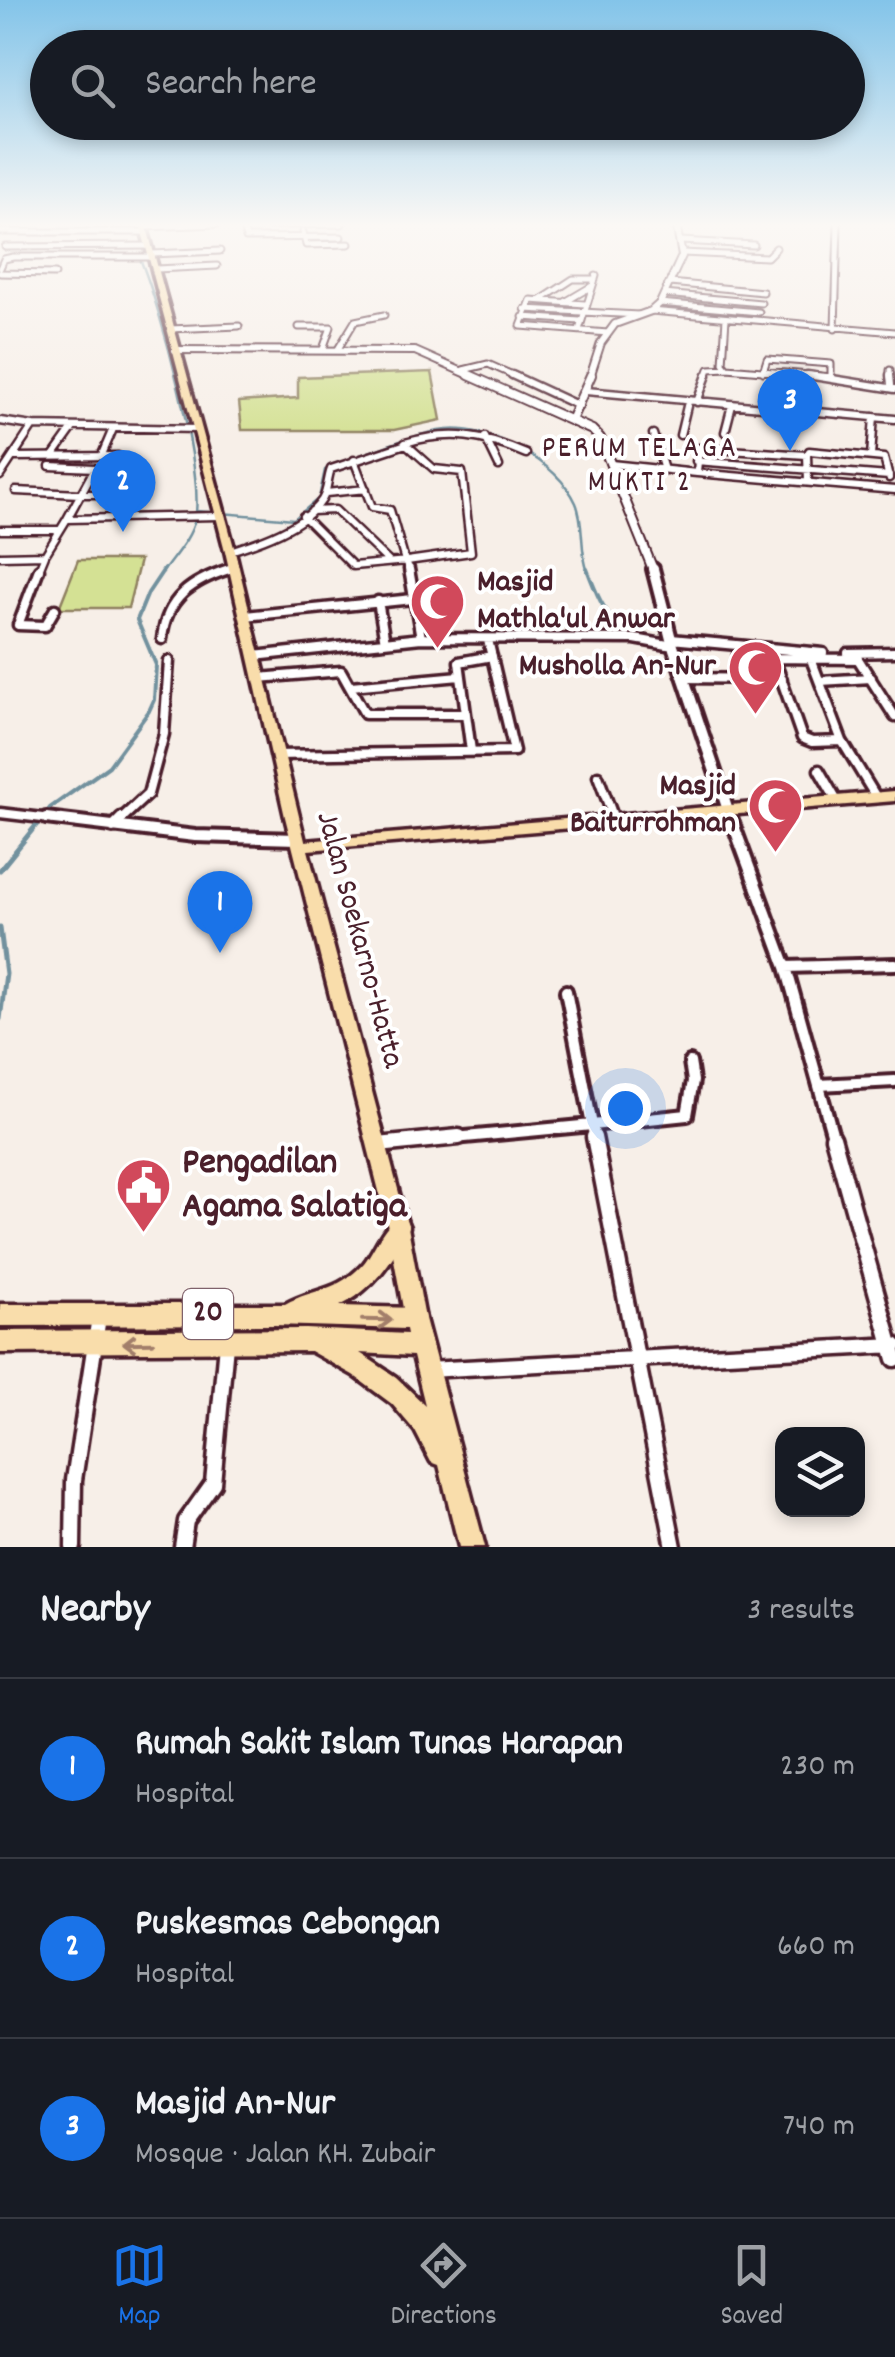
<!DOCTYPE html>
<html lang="en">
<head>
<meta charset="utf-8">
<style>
  :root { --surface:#171b24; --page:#20242c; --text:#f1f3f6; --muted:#9ea1a6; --line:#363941; --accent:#1a73e8 }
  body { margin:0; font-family:Dekko,sans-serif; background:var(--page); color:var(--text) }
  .controls { position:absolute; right:30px; bottom:30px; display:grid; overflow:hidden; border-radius:20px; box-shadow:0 5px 15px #0003 }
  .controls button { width:90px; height:90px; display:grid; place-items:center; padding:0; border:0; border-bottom:2px solid var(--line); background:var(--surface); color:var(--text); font:50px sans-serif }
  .you { position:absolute; left:625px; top:1108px; width:35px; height:35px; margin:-25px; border:8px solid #fff; border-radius:50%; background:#1a73e8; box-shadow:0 0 0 15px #1a73e833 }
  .badge { display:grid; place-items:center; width:65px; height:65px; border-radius:50%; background:var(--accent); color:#fff; font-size:32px; font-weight:700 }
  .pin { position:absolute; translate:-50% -82px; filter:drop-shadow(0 2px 5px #0008) }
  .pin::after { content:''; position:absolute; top:52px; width:35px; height:30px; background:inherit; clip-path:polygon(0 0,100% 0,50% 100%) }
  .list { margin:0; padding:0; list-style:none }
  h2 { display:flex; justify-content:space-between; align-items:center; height:130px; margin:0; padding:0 40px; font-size:42px }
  h2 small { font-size:32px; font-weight:400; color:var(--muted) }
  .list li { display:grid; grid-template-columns:65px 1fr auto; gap:30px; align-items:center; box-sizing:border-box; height:180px; padding:0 40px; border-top:2px solid var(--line) }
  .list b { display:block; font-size:38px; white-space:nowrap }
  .list p { margin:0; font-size:32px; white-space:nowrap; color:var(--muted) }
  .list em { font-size:32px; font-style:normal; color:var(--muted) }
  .icon { flex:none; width:55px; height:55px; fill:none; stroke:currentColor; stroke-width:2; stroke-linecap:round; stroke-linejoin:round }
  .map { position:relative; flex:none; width:895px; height:1547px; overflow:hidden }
  .search { position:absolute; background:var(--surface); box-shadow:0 5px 15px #0003; left:30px; right:30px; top:30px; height:110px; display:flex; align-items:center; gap:25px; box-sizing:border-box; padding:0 35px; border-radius:55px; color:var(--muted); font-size:38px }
  .sheet { height:670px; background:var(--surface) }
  nav { display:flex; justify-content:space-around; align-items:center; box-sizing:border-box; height:140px; border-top:2px solid var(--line); background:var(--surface); font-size:28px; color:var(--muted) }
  nav a { display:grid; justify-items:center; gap:5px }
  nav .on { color:var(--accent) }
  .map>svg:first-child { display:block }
  .green { fill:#d4e194; stroke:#8f8060; stroke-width:2.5 }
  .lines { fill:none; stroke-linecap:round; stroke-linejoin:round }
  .stream-far2 { stroke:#72919e; stroke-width:2.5 }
  .stream-far1 { stroke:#72919e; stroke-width:4 }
  .stream { stroke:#72919e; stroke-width:5 }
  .minor-far4-casing { stroke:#4a1f2b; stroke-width:9 }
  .minor-far3-casing { stroke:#4a1f2b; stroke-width:11 }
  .minor-far2-casing { stroke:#4a1f2b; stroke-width:15 }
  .minor-far1-casing { stroke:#4a1f2b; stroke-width:18 }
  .minor-casing { stroke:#4a1f2b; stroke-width:21 }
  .tertiary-far2-casing { stroke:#4a1f2b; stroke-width:10 }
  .tertiary-far1-casing { stroke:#4a1f2b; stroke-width:12 }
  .tertiary-casing { stroke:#4a1f2b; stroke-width:18 }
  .primary-casing { stroke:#4a1f2b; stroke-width:7 }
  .trunk-casing { stroke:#4a1f2b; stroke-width:7 }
  .minor-far4 { stroke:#fff; stroke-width:5 }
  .minor-far3 { stroke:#fff; stroke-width:6 }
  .minor-far2 { stroke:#fff; stroke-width:8 }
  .minor-far1 { stroke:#fff; stroke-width:10 }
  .minor { stroke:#fff; stroke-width:14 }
  .tertiary-far2 { stroke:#fff; stroke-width:6 }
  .tertiary-far1 { stroke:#fff; stroke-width:8 }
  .tertiary { stroke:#fff; stroke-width:10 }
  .primary { fill:#f9ddab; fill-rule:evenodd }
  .trunk { fill:#f9ddab; fill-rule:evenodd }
  .oneway { stroke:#a27e6b }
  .labels { text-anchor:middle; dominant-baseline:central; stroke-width:8; stroke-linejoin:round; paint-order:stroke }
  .far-neighbourhood-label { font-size:30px; letter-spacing:2.5px; fill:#4a1f2b; stroke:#fff }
  .shield { fill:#fff; stroke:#80626b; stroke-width:2.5 }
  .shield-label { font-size:30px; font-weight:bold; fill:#4a1f2b }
  .poi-label { font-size:32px; font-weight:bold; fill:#4a1f2b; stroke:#fff; text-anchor:end }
  .street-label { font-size:32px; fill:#4a1f2b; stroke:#fff }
  .near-poi-label { font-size:38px; font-weight:bold; fill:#4a1f2b; stroke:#fff; text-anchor:start }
</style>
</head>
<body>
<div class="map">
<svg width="895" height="1547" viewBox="0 0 895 1547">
  <rect width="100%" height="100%" fill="#f7efe8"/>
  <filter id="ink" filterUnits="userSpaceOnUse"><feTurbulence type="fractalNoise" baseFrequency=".01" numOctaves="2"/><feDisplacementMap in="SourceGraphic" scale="20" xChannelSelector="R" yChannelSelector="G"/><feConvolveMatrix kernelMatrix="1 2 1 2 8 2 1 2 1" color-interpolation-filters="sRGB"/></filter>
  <g filter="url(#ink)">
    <path class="green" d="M432,372L441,420L394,430H242L239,402L298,398V377Z
      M78,560H140L128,608H59Z"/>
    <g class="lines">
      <path class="stream-far2" d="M140,259C160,305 205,472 195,519C191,538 174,556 163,572
        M196,511L294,519L319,498L325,470L334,464C368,454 412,433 446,430C490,425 558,462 576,503C585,524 579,550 588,572"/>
      <path class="stream-far1" d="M587,569C607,622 615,631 671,641
        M715,647L785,655
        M860,657H895
        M40,821L50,808L109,766L149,711L154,700L156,665L137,620L148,593L164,569"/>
      <path class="stream" d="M0,870L42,818
        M0,928L6,974L0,1019"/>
      <defs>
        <path id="minor-far4" d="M242,224L246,238L341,237
          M90,225H143
          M243,226L342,224
          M145,227L218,224
          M0,232H145
          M303,232L306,245L349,244
          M681,241L754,245
          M5,247L149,246
          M683,253L767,257L776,248
          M152,254L220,251
          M0,268L4,259L13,257H152
          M156,269L217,266
          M0,273L55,274
          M670,283L763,292
          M664,294L761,303
          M541,300L573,279H595
          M565,302L592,286
          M660,303L759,312
          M585,304L531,300L521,326L608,333
          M525,309L639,315
          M651,311L895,332
          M523,317L580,321
          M726,318L723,363L727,368L833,377
          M299,327H331L323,349
          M170,329L239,326
          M835,329L838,224
          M579,330L596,276
          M338,349L355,321L384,315
          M463,370L488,364L517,377
          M890,370V377
          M763,372L767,359L831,364V377
          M706,377L709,369L727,368"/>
        <path id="minor-far3" d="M512,375L579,406
          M807,375L895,389
          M890,375L891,385
          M586,391L895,419
          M697,402L707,375
          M0,421L33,426
          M725,432L732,405
          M653,434L664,470
          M680,435L688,402
          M485,437L499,466
          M405,443C450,430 483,435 526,454
          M807,455L809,451L884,458L889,478
          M53,456L73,428
          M871,456L874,417
          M14,457L118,456
          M101,457L113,429
          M354,460L372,507L390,510L405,561
          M696,461L889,476
          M611,464L697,473L699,448L807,455L808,482
          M50,466L95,468L67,519
          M697,473L895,490
          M0,476L33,426L198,429
          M16,491L80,494
          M326,493L366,489
          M81,494H122
          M312,511L335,510L389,562
          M303,516L353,566L407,561
          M0,530H60
          M230,551C259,542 304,527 322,500C328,491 327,479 331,469L406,444L434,469L462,472L471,552L407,561L409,572
          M0,556L45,555L67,519L219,516
          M38,572L45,555
          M221,572L234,568"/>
        <path id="minor-far2" d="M39,569L18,625L45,626L55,609
          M409,569L421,638
          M378,601L385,642
          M245,616L413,599
          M162,639C166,598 192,581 229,569
          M671,639L823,653
          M848,653L895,652
          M254,656L421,638L635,639L673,646
          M811,659L842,741
          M259,678L341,671L365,714H465
          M683,678L782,679
          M743,678L738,655L774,658
          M820,681L871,678
          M351,686L460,676
          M471,751L459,662L492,656
          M276,755L514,751L488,640
          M819,770L837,801
          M598,776L614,819
          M876,797L842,741L812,742L802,738L774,658L858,659L895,717
          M728,810L732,821
          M0,813L68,821
          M119,821L148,794L164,734L169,661"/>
        <path id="minor-far1" d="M46,818L195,836L298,839
          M731,818L786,967L834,1140
          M113,827L122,818
          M786,967L895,964
          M566,991L592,1125L687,1115L693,1081L690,1062
          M819,1085L895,1081
          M433,1140L592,1125L595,1140"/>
        <path id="minor" d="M594,1137L674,1547
          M833,1137L895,1359
          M378,1145L459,1137
          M427,1370L895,1345
          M73,1547L74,1480L99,1317
          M182,1547L186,1521L213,1483L226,1344"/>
        <path id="tertiary-far2" d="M175,350L415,351L474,377
          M590,377L601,343L615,324L651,311L660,303L682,256L676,224"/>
        <path id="tertiary-far1" d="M469,375L592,430L600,438L654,572
          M572,418L591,375"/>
        <path id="tertiary" d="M653,569L672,643L728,810"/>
        <path id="primary" d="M140,224H146L235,551L305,841L895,791V801L308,850L408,1227L425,1319L422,1326L415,1329L408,1326L405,1319L388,1227L285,817L225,551Z"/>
        <path id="trunk" d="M398,1218L406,1220L409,1227C393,1261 374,1289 340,1306L415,1308L423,1311L485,1547H459L439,1465L431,1462L415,1431L392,1404L353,1375L310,1351L0,1353V1331L306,1329L407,1334L406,1329L275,1325L0,1326V1304H285C315,1287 336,1294 364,1263C375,1250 383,1224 398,1218ZM360,1353L413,1356L425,1405L396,1377Z"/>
      </defs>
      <use href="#minor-far4" class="minor-far4-casing"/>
      <use href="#minor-far3" class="minor-far3-casing"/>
      <use href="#minor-far2" class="minor-far2-casing"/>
      <use href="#minor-far1" class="minor-far1-casing"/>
      <use href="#minor" class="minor-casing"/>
      <use href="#tertiary-far2" class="tertiary-far2-casing"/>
      <use href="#tertiary-far1" class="tertiary-far1-casing"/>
      <use href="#tertiary" class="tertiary-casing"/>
      <use href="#primary" class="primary-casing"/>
      <use href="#trunk" class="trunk-casing"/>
      <use href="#minor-far4" class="minor-far4"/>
      <use href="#minor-far3" class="minor-far3"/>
      <use href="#minor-far2" class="minor-far2"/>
      <use href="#minor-far1" class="minor-far1"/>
      <use href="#minor" class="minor"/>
      <use href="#tertiary-far2" class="tertiary-far2"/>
      <use href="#tertiary-far1" class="tertiary-far1"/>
      <use href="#tertiary" class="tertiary"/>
      <use href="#primary" class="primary"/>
      <use href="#trunk" class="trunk"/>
    </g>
    <defs><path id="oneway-shaft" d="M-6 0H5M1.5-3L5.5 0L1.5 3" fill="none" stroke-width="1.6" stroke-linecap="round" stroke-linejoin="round" transform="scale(2.5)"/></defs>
    <g class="oneway">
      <use href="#oneway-shaft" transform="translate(377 1320) rotate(1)"/>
      <use href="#oneway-shaft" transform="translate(138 1343) rotate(179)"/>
    </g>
  </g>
  <linearGradient id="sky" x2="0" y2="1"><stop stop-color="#83c4e9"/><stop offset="0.51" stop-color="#fbf8f5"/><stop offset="1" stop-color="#fbf8f5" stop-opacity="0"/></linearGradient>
  <rect width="895" height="441" fill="url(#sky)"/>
  <defs>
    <symbol id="mosque-pin" viewBox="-11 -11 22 30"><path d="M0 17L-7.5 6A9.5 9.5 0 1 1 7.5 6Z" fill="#d1495b" stroke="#fff"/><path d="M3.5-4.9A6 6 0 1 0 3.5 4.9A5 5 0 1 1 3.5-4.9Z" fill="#fff"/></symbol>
    <symbol id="civic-pin" viewBox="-11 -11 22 30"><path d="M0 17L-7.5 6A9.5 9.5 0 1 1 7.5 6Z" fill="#d1495b" stroke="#fff"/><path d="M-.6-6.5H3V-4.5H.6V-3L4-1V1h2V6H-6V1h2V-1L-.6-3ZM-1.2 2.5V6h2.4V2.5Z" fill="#fff"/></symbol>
  </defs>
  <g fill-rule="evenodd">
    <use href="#mosque-pin" x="406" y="570" width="63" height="86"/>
    <use href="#mosque-pin" x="724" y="636" width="63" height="86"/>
    <use href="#mosque-pin" x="744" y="774" width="63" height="86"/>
    <use href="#civic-pin" x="112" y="1154" width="63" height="86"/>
  </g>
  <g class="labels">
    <g class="far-neighbourhood-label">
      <text x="640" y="450">PERUM TELAGA<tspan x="640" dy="34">MUKTI 2</tspan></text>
    </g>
    <rect class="shield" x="183" y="1289" width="50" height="50" rx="8"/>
    <g class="shield-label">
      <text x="208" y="1314">20</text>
    </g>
    <g class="poi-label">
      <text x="477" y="584" text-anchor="start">Masjid<tspan x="477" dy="37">Mathla'ul Anwar</tspan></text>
      <text x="716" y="668">Musholla An-Nur</text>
      <text x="736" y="788">Masjid<tspan x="736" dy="37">Baiturrohman</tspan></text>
    </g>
    <g class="street-label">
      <text transform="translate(358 940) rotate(75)">Jalan Soekarno-Hatta</text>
    </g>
    <g class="near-poi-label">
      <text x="182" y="1164">Pengadilan<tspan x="182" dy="44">Agama Salatiga</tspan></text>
    </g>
  </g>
</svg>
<div class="controls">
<button><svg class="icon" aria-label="layers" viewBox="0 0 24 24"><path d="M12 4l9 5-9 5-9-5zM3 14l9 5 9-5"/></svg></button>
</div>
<div class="you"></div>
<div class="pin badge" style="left:220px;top:953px">1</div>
<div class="pin badge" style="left:123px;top:532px">2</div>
<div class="pin badge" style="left:790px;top:451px">3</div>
<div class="search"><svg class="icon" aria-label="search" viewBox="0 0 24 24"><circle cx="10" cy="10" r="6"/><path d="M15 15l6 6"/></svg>Search here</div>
</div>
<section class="sheet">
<h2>Nearby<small>3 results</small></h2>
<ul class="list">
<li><span class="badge">1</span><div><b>Rumah Sakit Islam Tunas Harapan</b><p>Hospital</p></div><em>230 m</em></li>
<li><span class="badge">2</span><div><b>Puskesmas Cebongan</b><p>Hospital</p></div><em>660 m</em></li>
<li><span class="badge">3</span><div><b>Masjid An-Nur</b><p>Mosque · Jalan KH. Zubair</p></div><em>740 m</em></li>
</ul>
</section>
<nav>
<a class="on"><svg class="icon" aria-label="map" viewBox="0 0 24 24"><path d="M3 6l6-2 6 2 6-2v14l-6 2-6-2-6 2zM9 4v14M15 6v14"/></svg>Map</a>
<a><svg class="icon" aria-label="directions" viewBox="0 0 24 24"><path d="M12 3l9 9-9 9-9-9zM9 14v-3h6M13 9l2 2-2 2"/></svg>Directions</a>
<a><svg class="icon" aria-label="saved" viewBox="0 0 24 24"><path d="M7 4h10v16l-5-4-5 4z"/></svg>Saved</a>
</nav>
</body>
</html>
